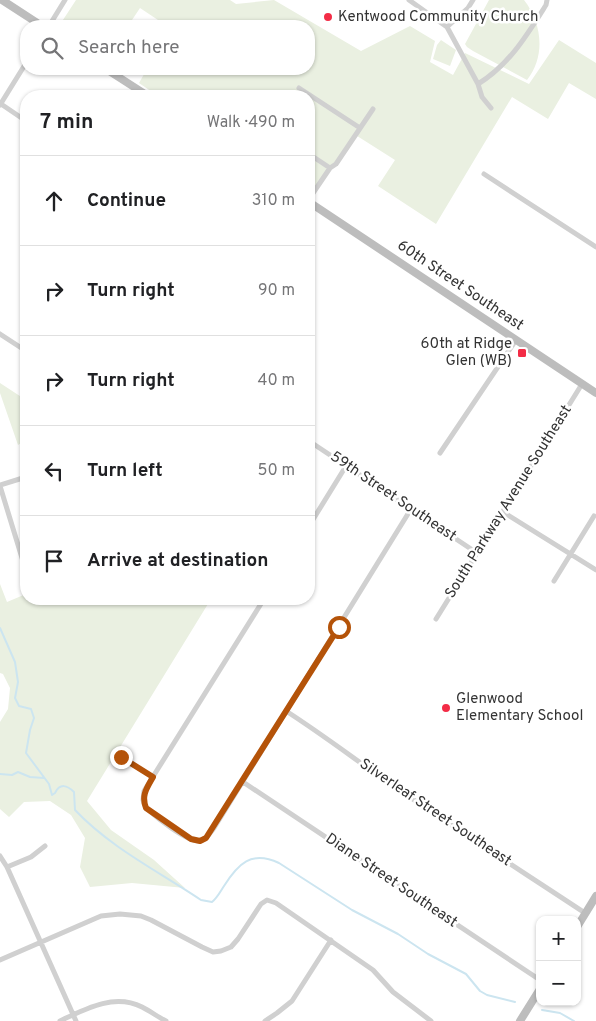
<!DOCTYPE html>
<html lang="en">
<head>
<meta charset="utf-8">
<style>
  :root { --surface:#fff; --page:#f6f6f6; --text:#202124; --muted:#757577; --line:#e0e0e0 }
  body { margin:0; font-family:Overpass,sans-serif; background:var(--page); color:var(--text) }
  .controls { position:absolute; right:15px; bottom:15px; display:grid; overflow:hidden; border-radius:10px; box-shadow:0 1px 4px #0004 }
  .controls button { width:45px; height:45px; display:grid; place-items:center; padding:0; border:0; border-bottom:1px solid var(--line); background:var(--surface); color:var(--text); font:25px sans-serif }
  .stop { position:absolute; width:15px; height:15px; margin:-11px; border:4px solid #b45309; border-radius:50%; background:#fff }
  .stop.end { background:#b45309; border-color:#fff; box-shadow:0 1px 5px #0008 }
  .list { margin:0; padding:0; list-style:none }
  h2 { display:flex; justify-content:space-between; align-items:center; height:65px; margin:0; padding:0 20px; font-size:21px }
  h2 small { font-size:16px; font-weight:400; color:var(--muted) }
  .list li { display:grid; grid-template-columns:32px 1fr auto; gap:15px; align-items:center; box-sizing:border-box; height:90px; padding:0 20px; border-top:1px solid var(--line) }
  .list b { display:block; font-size:19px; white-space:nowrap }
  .list em { font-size:16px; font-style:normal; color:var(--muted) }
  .icon { flex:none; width:28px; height:28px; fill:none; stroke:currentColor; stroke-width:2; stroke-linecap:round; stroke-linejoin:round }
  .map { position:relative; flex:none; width:596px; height:1021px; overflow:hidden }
  .search { position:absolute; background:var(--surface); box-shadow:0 1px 4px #0004; left:20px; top:20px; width:295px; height:55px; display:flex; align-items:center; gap:12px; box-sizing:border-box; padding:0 18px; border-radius:20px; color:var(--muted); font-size:19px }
  .panel { position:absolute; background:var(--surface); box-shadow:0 1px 4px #0004; left:20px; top:90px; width:295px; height:515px; border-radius:20px }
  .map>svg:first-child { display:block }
  .green { fill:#eaf0e1 }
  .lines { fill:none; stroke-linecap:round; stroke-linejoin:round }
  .stream { stroke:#cce5f0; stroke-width:2 }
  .street { stroke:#d0d0d0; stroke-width:5 }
  .secondary { stroke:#bdbdbd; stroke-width:8 }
  .route { stroke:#b45309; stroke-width:6 }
  .poi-dot { fill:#f32c46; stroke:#fff; stroke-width:2 }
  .labels { text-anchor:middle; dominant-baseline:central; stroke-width:5; stroke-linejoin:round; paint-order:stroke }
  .poi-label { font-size:15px; fill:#333; stroke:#fff; text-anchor:start }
  .street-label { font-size:15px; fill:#333; stroke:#fff }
</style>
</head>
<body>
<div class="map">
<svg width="596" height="1021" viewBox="0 0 596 1021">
  <rect width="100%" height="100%" fill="#fff"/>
  <path class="green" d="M76,0H230L236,4L274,0L361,51L410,26L435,41L430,62L453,75L465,53L529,84L559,40L596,63V99L569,83L548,119L512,97L436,224L378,186L395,160L354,134L311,200L309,198V96H158L139,83L147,69H309V26H167L140,8L128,26H59Z
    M489,0H524C542,23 546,56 527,80L473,51L467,47L465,44Z
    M441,40L456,50L450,66L433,59L437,45Z
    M0,383L26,400V440L18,445L0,393Z
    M0,584L7,602L26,594V599H211L87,801L111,830L154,860L185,888L132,883L90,887L80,867L85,838L71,815L50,801L24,802L9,817L0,809V722L8,709L10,688L3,674L0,673Z"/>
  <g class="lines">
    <path class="stream" d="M0,628L15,662L18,682L15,698L19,706L31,709L34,718L30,730L26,753L49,784L52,795L55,793C60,783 67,785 74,792L75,810C111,848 158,871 201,900L212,902C217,898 220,892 224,886C238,864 251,850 279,863L352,910L398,934L428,954L466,974L480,991L487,995L515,1002
      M0,774L12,775L18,772L30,777L44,778
      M542,1010L560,1013L574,1021"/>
    <path class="street" d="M409,0L447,27L478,84L482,97L491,108
      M49,26L65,0
      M447,27L468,8L473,0
      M478,84C509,65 527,35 546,5L547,0
      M299,88L360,128
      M1,104L26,121
      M0,105L26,63
      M309,154L330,168
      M484,174L596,247
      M309,199L330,168L336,164L373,109
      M0,334L26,351
      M309,441L477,553
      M440,453L516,340
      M0,485L26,477
      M0,486L26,571
      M503,512L596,570
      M309,526L346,466
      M554,581L594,516
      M264,599L144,791L143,800L146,808C156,817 186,842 200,841C206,840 210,833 214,828L411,509
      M436,619L582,384
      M286,711C325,736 361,764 398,789C460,832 523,872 585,913
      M121,757L153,777
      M243,782L540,980
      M0,856L7,867L76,1021
      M7,867L31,857L45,846
      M0,960L101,916L120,914L141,916L151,920L202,947L213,952L221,951L231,947L238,939L261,904L267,900L276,903L373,970L393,992L431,1021
      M60,1021C85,1009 114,993 142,1007C150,1011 158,1017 166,1021
      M265,1021L277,1013L292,1001L331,940"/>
    <path class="secondary" d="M2,0L42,26
      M106,69L148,96
      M309,202L596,393
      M577,927L596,896
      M520,1021L540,989"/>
  </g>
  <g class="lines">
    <path class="route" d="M121,757L153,777C147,788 141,795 146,808L191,839L200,841L206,838L339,627"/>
  </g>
  <g class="poi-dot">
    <circle cx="328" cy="17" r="5"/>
    <rect x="517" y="348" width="10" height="10" rx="2.5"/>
    <circle cx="446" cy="708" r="5"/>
  </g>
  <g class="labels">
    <g class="poi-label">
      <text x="338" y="17">Kentwood Community Church</text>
      <text x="512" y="344" text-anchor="end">60th at Ridge<tspan x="512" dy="17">Glen (WB)</tspan></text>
      <text x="456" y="699">Glenwood<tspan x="456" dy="17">Elementary School</tspan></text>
    </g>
    <g class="street-label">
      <text transform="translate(460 286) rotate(34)">60th Street Southeast</text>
      <text transform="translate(393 497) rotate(34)">59th Street Southeast</text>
      <text transform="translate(509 502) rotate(-58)">South Parkway Avenue Southeast</text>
      <text transform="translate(435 813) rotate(34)">Silverleaf Street Southeast</text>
      <text transform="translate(391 881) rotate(34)">Diane Street Southeast</text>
    </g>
  </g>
</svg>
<div class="controls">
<button>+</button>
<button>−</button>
</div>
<div class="stop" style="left:339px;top:627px"></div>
<div class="stop end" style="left:121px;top:757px"></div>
<div class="search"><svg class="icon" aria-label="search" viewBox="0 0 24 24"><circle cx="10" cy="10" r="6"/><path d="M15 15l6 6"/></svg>Search here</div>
<section class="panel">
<h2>7 min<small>Walk · 490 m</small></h2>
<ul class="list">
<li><svg class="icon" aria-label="ahead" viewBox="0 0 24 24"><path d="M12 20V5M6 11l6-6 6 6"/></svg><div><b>Continue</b></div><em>310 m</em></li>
<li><svg class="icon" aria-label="right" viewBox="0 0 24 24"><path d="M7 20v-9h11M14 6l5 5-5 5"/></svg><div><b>Turn right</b></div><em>90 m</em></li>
<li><svg class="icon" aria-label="right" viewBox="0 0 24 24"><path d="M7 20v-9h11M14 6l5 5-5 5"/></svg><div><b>Turn right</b></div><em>40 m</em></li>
<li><svg class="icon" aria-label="left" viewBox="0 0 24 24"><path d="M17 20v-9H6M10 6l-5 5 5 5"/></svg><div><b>Turn left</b></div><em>50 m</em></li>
<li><svg class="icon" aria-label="arrive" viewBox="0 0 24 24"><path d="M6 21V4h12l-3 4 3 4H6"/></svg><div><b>Arrive at destination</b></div></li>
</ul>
</section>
</div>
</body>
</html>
